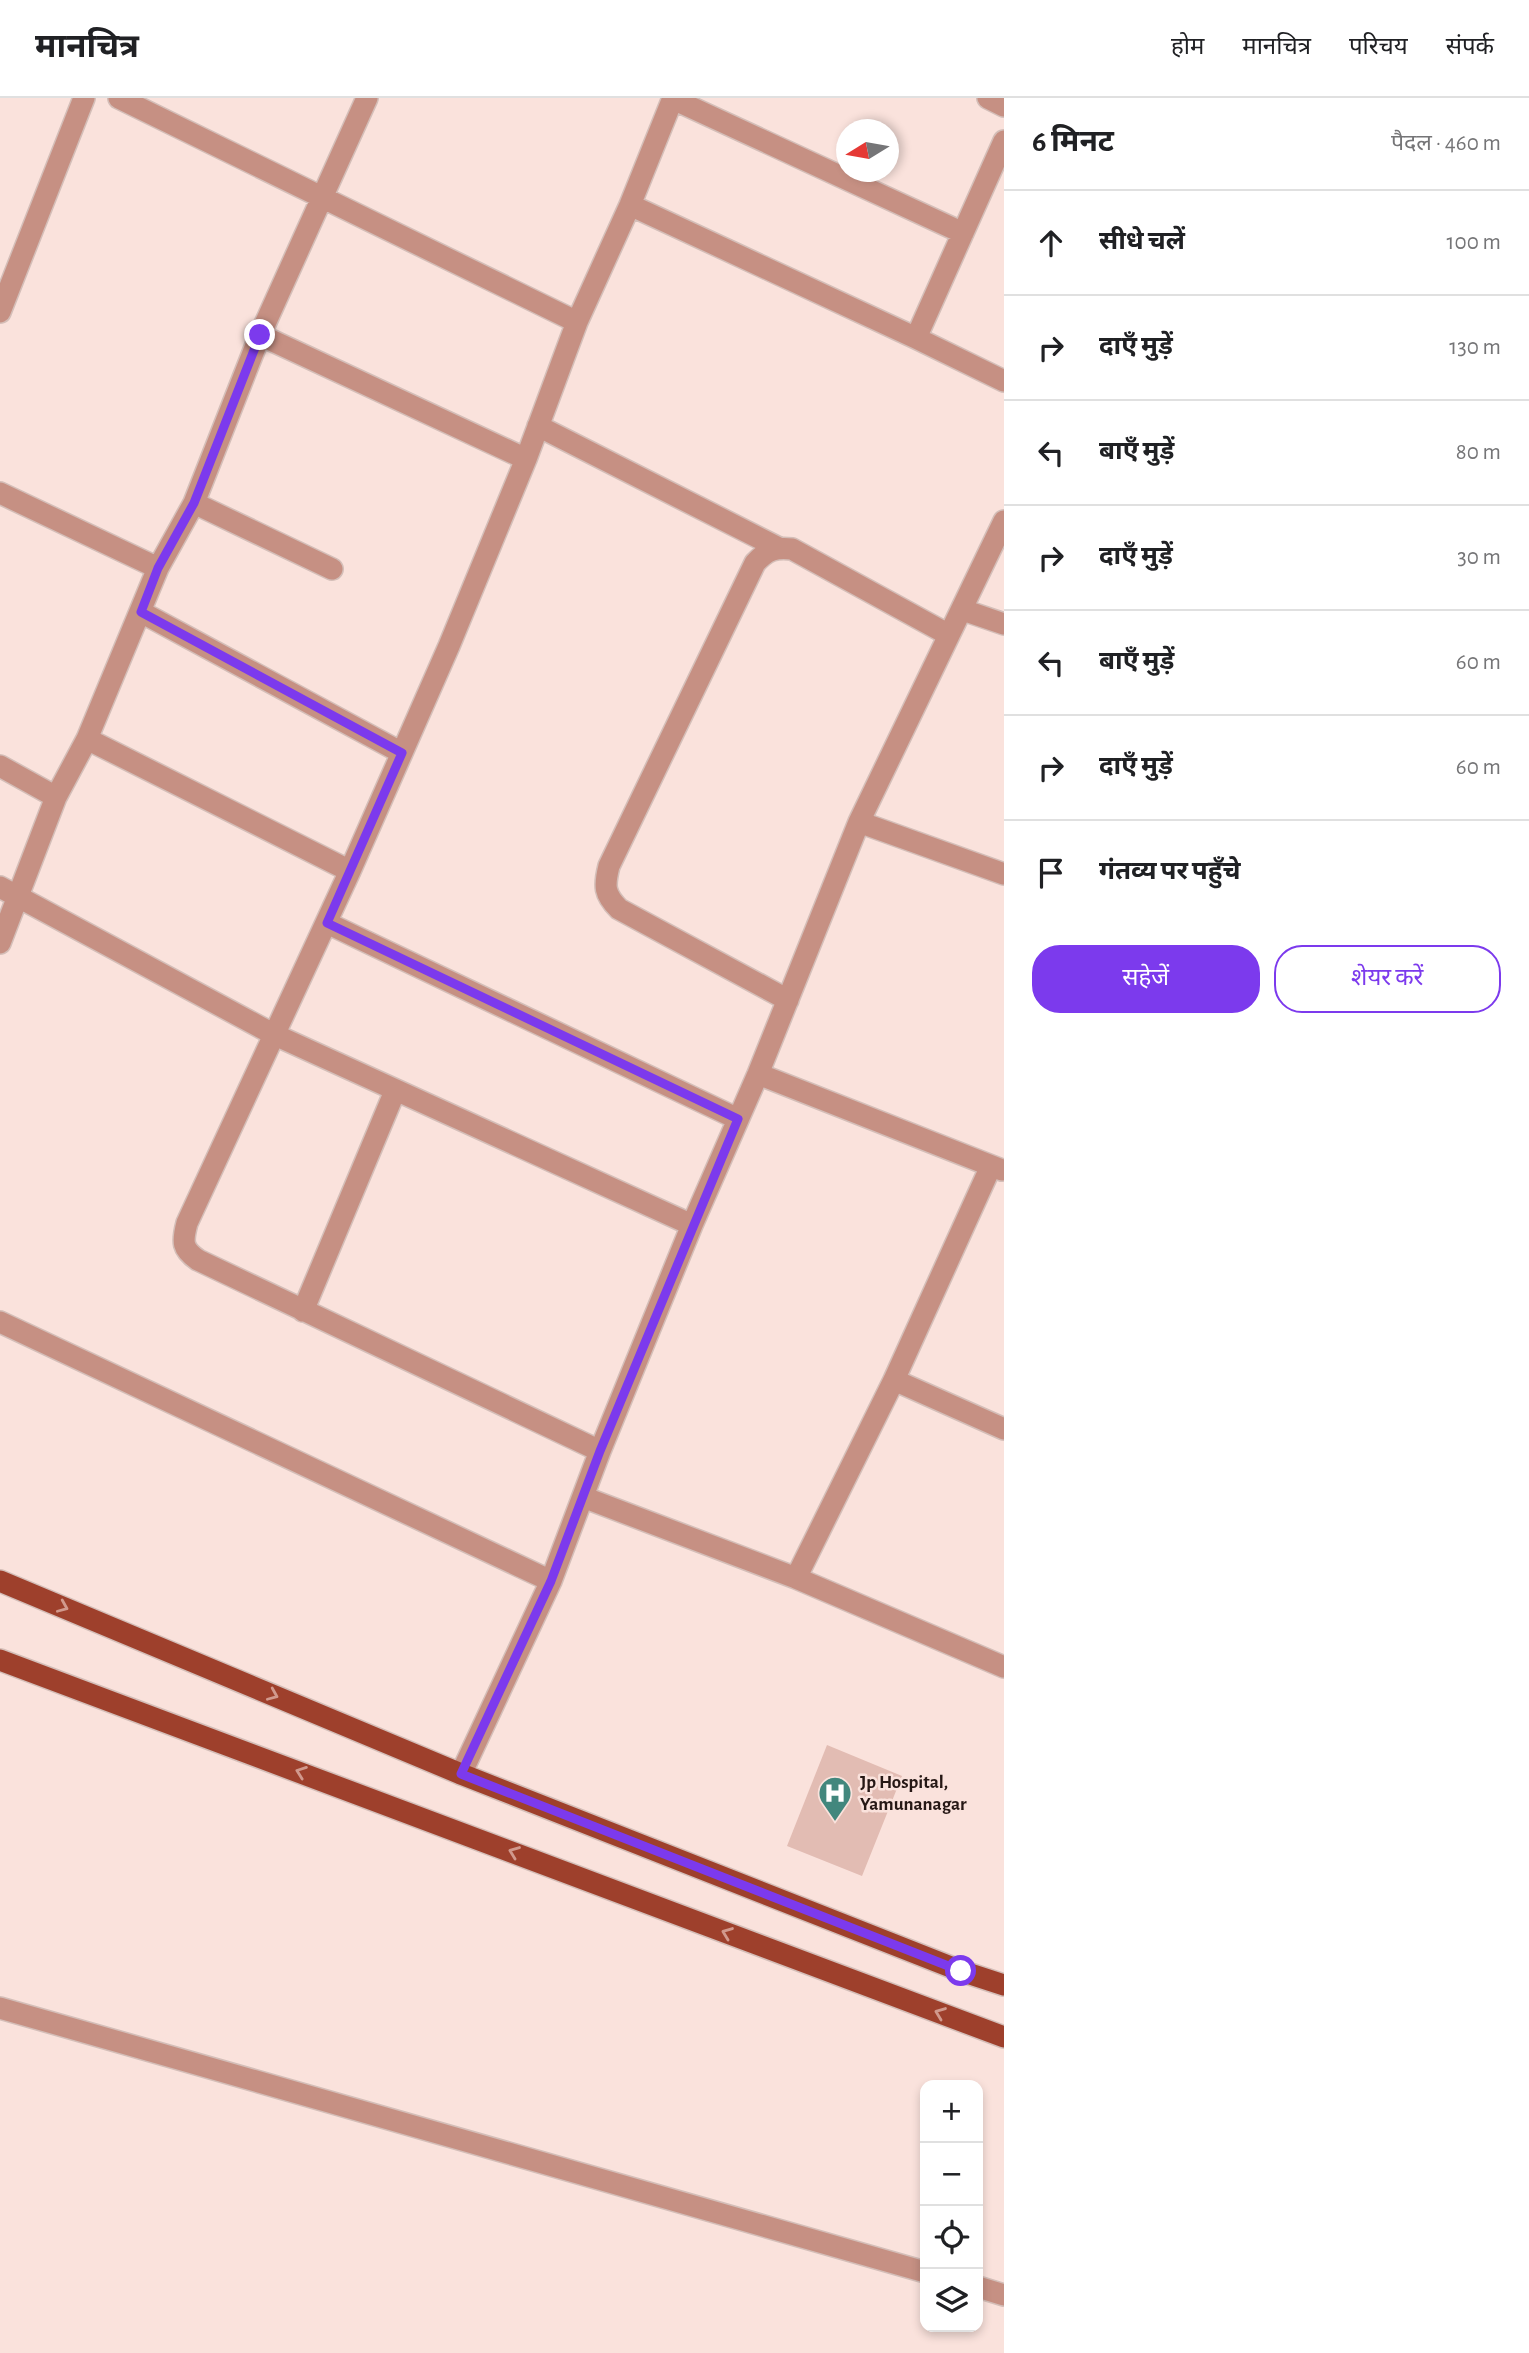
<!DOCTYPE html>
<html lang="hi">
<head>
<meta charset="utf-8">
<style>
  :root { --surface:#fff; --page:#f2f2f2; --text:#202124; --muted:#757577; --line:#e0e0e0; --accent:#7c3aed }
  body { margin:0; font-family:"Alegreya Sans","Noto Sans Devanagari",sans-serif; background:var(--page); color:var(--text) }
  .controls { position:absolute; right:21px; bottom:21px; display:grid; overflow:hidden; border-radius:14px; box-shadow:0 4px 10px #0003 }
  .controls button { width:63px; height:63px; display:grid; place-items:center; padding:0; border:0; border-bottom:2px solid var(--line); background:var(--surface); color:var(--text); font:35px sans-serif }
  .compass { position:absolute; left:836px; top:21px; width:63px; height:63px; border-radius:50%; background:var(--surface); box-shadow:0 4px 10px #0003; rotate:259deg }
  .stop { position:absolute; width:21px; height:21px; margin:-16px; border:5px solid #7c3aed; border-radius:50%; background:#fff }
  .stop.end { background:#7c3aed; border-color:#fff; box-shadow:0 2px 7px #0008 }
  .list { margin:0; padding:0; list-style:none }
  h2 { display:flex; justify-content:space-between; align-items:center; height:91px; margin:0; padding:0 28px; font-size:30px }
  h2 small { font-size:23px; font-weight:400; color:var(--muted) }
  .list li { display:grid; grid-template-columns:46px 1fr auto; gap:21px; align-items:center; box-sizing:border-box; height:105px; padding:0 28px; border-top:2px solid var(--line) }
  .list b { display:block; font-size:26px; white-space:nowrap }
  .list em { font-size:23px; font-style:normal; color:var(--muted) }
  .actions { display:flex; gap:14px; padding:21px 28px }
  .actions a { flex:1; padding:16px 0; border:2px solid var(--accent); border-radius:28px; text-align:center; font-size:24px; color:var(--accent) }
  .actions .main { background:var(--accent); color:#fff }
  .icon { flex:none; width:38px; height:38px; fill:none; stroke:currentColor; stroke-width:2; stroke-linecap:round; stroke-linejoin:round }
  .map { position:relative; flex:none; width:1004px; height:2255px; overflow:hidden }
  header { display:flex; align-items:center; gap:42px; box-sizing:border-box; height:98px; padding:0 35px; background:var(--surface); border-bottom:2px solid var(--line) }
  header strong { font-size:33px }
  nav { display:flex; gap:38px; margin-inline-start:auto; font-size:24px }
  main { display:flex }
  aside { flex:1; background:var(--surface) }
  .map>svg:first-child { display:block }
  .building { fill:#e2bcb3 }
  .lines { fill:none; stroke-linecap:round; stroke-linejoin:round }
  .minor-casing { stroke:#d4beb8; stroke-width:24 }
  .major-casing { stroke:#d4beb8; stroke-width:24 }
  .minor { stroke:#c69083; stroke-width:21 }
  .major { stroke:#9e402c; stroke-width:21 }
  .oneway { stroke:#d1998d }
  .route { stroke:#7c3aed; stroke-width:9 }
  .labels { text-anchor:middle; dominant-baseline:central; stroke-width:5; stroke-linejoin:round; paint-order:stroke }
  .poi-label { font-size:19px; font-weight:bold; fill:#261815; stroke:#fae2dc; text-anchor:start }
</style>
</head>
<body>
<header>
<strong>मानचित्र</strong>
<nav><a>होम</a><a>मानचित्र</a><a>परिचय</a><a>संपर्क</a></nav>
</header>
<main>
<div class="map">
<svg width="1004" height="2255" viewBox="0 0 1004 2255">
  <rect width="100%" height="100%" fill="#fae2dc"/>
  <path class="building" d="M827,1647L902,1678L862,1778L787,1748Z"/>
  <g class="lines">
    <defs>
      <path id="minor" d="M119,0L577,224
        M988,0L1004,8
        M673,1L963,135
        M630,107L916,240L1004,283
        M0,214L84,0
        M260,237L526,361
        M916,240L1004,43
        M538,328L777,449
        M0,395L158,470
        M194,405L332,471
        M963,512L1004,526
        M141,514L402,655
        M87,641L350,773
        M0,668L56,699
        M859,724L1004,776
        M0,789L273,936L692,1127
        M327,825L738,1021
        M0,845L56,699L87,641L158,470L194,405L260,237L367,0
        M788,902L619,811C604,796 604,788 609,768L755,465C767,452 775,449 792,451L949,537
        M758,976L1002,1072
        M303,1213L395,993
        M0,1224L551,1483
        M894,1282L1004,1331
        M600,1353L198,1162C182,1151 182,1144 187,1125L350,773L449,548L526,361L577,224L630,107L673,0
        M583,1399L796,1480L1004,1569
        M796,1480L894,1282L991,1068
        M461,1676L551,1483L600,1353L692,1127L758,976L859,724L1004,423
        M0,1910L925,2174
        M978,2189L1004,2197"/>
      <path id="major" d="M0,1483L461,1676L961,1873L1004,1887
        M0,1562L1004,1939"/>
    </defs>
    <use href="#minor" class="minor-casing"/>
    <use href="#major" class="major-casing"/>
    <use href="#minor" class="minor"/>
    <use href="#major" class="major"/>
  </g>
  <defs><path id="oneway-chevron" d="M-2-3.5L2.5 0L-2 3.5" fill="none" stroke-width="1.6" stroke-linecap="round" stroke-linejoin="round" transform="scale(1.75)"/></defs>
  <g class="oneway">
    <use href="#oneway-chevron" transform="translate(63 1509) rotate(23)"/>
    <use href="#oneway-chevron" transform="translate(273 1597) rotate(23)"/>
    <use href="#oneway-chevron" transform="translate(301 1674) rotate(-160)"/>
    <use href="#oneway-chevron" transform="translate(514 1754) rotate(-159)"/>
    <use href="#oneway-chevron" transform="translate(727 1835) rotate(-159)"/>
    <use href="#oneway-chevron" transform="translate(940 1915) rotate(-159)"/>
  </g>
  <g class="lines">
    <path class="route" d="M260,237L194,405L158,470L141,514L402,655L327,825L738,1021L600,1353L551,1483L461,1676L961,1873"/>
  </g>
  <defs>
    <symbol id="hospital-pin" viewBox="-11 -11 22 30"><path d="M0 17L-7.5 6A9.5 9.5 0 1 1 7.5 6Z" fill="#42877d" stroke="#fae2dc"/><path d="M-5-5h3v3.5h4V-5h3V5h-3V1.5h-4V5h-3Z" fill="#fff"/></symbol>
  </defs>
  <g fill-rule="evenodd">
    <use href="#hospital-pin" x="816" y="1676" width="38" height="52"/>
  </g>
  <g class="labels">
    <g class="poi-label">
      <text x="860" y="1684">Jp Hospital,<tspan x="860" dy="22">Yamunanagar</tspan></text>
    </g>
  </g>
</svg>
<div class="controls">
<button>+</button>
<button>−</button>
<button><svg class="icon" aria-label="locate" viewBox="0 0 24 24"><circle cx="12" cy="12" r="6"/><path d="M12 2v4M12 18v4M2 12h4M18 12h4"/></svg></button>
<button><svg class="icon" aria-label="layers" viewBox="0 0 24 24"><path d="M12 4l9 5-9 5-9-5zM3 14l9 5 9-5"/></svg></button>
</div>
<svg class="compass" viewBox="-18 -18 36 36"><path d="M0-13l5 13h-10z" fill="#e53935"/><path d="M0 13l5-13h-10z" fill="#757577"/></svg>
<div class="stop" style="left:961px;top:1873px"></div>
<div class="stop end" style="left:260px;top:237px"></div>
</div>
<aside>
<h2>6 मिनट<small>पैदल · 460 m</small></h2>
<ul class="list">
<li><svg class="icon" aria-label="ahead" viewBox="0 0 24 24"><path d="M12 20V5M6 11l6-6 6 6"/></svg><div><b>सीधे चलें</b></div><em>100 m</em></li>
<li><svg class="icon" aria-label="right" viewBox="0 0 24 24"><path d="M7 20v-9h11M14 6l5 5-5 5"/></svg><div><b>दाएँ मुड़ें</b></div><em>130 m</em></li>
<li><svg class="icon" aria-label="left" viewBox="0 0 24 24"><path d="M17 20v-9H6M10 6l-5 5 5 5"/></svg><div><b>बाएँ मुड़ें</b></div><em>80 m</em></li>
<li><svg class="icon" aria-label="right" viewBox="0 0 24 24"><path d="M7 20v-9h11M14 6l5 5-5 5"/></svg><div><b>दाएँ मुड़ें</b></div><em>30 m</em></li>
<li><svg class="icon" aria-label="left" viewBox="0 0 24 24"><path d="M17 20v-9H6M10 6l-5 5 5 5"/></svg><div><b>बाएँ मुड़ें</b></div><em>60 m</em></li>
<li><svg class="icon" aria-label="right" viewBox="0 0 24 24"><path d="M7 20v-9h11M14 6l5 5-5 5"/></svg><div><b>दाएँ मुड़ें</b></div><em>60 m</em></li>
<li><svg class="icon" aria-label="arrive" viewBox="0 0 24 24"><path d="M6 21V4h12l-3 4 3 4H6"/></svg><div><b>गंतव्य पर पहुँचे</b></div></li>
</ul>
<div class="actions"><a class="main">सहेजें</a><a>शेयर करें</a></div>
</aside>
</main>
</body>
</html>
